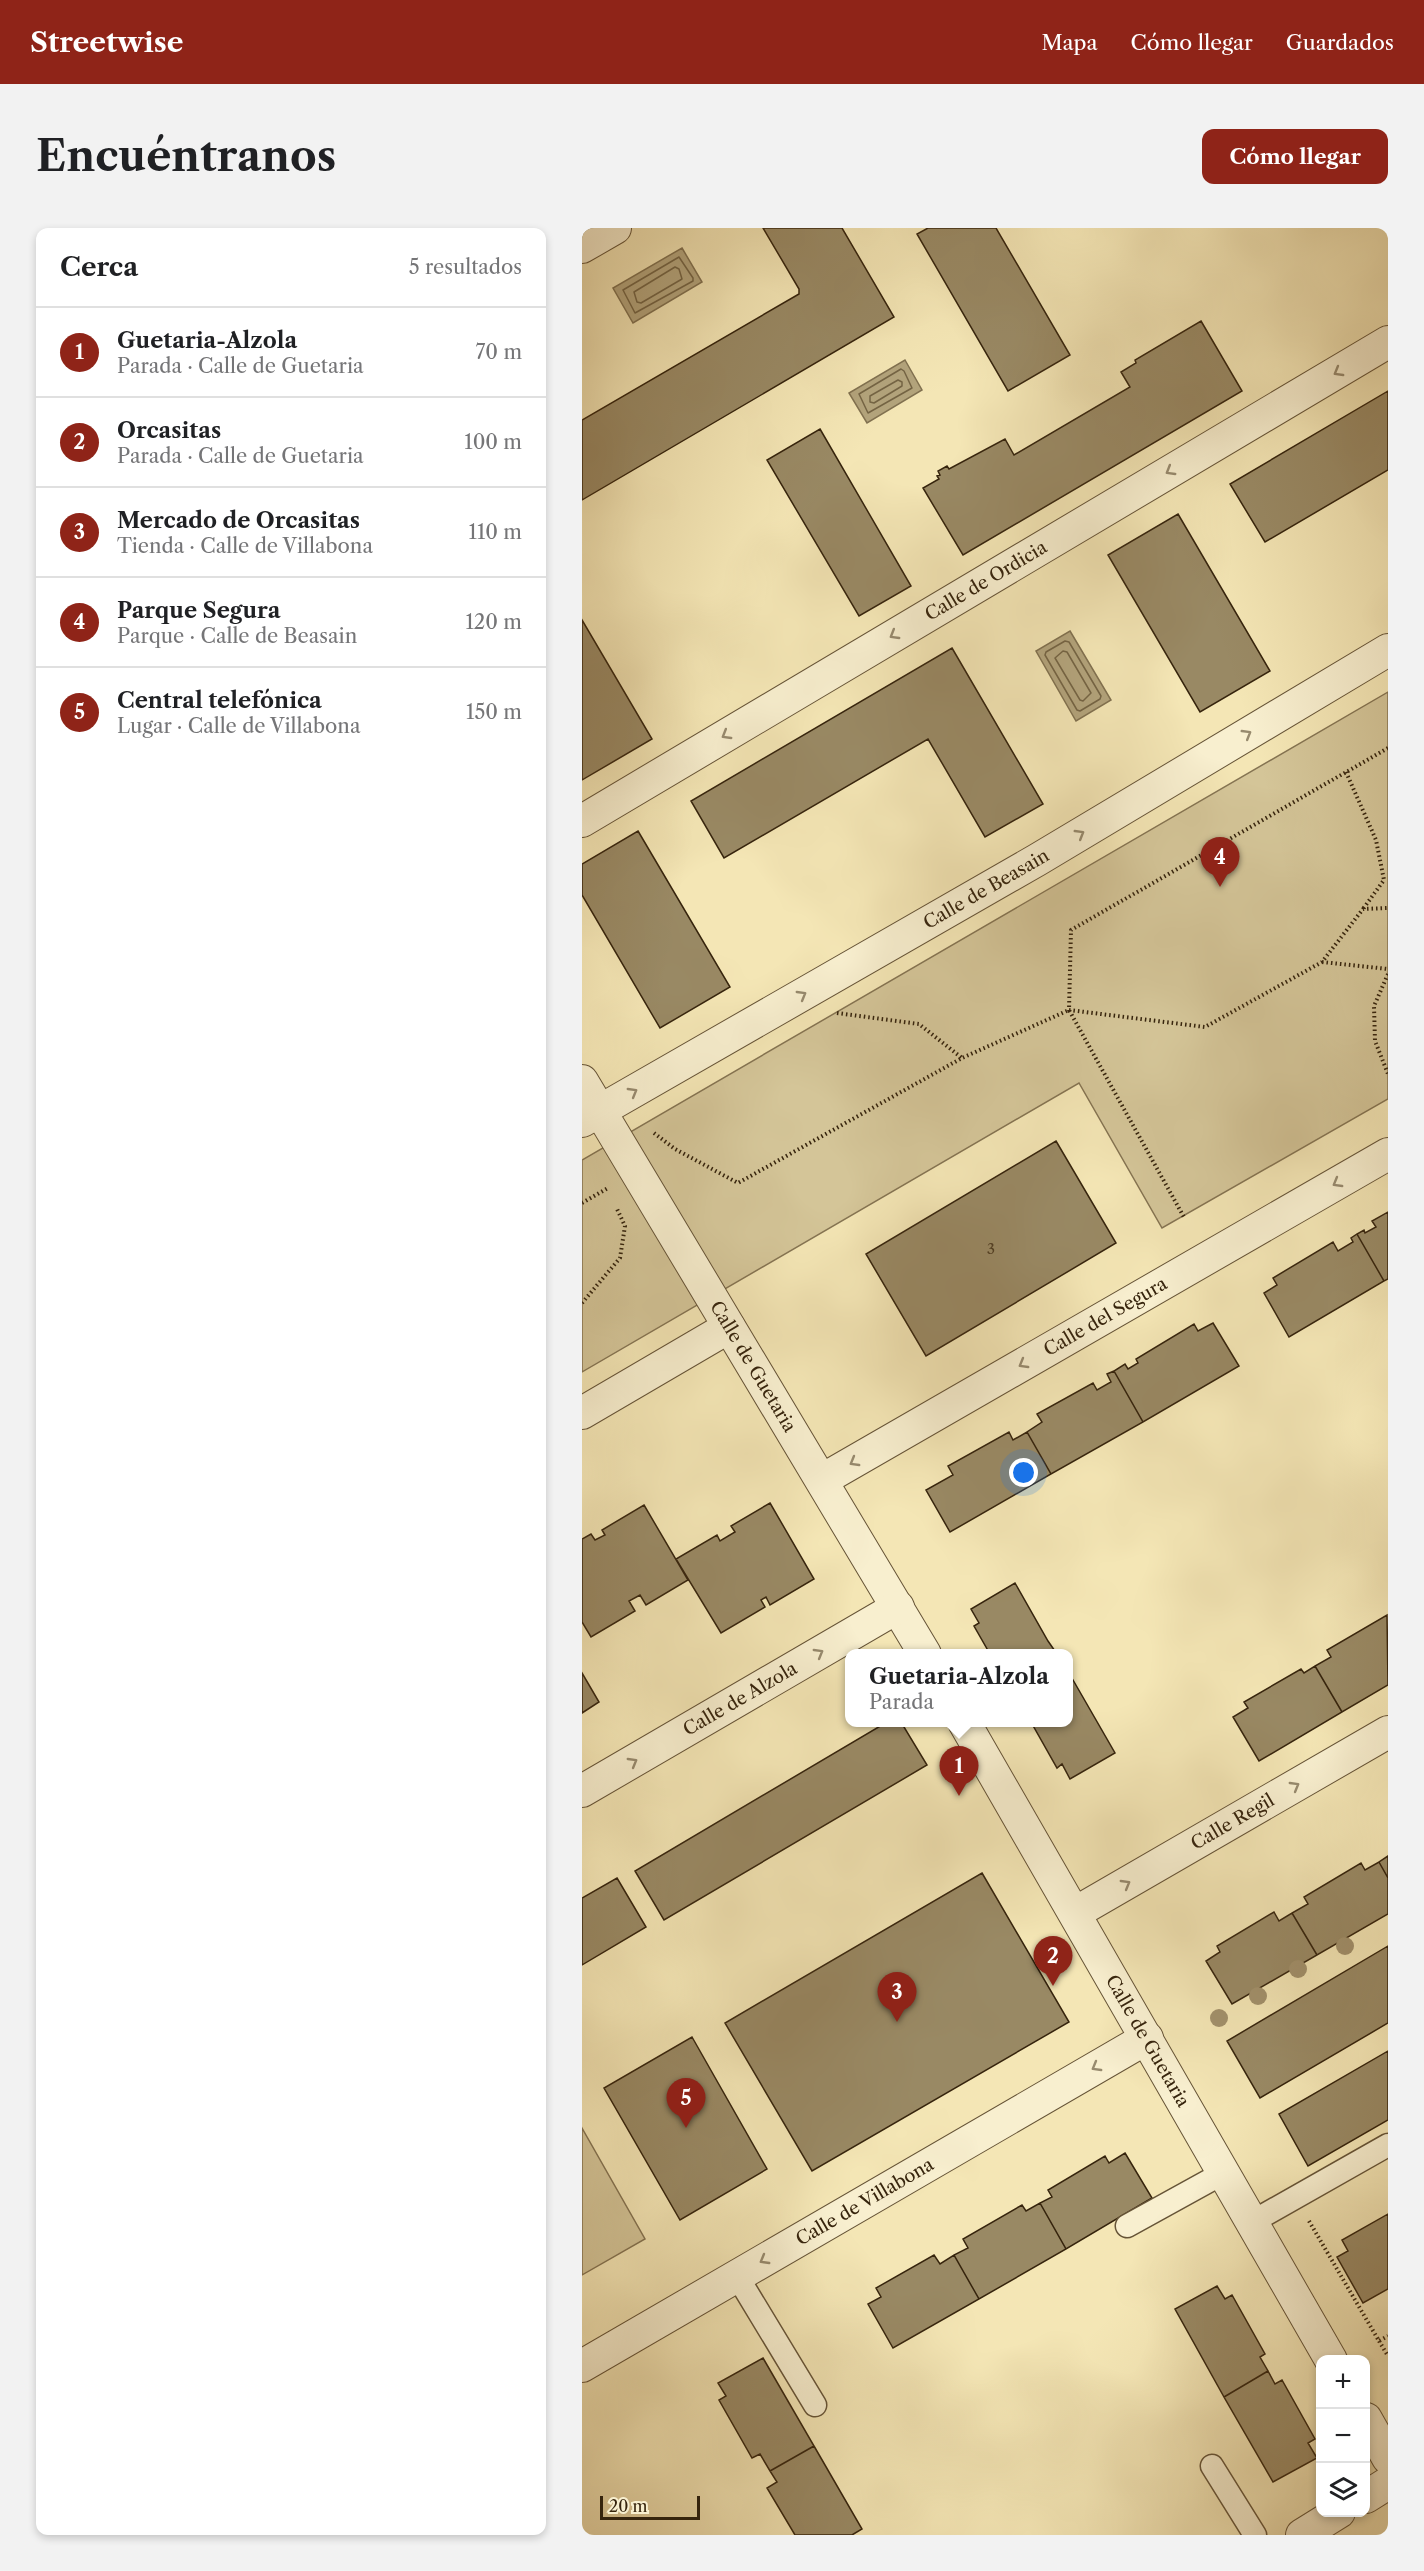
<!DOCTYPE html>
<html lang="es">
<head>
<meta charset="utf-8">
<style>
  :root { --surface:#fff; --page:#f2f2f2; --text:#202124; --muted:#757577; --line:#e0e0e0; --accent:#8f2418 }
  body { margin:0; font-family:"Libre Caslon Text",serif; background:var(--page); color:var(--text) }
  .controls { position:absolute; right:18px; bottom:18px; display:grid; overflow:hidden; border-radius:12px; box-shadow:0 3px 9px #0003 }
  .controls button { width:54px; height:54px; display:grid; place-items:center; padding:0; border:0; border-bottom:2px solid var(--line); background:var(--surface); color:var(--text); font:30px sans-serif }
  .scale { position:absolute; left:18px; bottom:15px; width:100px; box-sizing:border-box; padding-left:6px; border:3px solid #36240d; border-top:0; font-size:16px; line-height:21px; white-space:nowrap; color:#36240d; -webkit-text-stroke:4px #f8efcf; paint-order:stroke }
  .you { position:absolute; left:442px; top:1245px; width:21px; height:21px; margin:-15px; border:4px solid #fff; border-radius:50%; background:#1a73e8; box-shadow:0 0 0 9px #1a73e833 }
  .badge { display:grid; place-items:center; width:39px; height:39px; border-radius:50%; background:var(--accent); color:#fff; font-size:20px; font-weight:700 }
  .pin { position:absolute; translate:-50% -50px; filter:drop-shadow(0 2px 3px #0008) }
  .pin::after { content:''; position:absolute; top:32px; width:21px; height:18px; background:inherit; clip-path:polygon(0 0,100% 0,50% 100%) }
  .popup { position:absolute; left:263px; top:1421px; width:228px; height:78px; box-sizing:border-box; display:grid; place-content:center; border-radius:12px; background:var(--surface); filter:drop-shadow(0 2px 4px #0005); font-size:20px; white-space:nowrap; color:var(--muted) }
  .popup b { font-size:22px; color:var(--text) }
  .popup::after { content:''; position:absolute; left:50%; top:100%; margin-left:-12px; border:12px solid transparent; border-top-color:var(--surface) }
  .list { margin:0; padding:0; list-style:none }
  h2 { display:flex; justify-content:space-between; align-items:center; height:78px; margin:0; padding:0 24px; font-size:26px }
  h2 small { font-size:20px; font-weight:400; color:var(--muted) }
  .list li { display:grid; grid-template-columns:39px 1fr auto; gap:18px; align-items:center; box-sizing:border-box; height:90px; padding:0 24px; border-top:2px solid var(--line) }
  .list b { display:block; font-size:22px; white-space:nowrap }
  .list p { margin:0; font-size:20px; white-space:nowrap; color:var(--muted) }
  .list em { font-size:20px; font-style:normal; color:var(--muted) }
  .icon { flex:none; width:33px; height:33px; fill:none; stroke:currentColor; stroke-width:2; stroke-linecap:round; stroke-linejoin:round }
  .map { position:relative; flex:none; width:806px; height:2307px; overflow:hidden; border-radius:12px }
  header { display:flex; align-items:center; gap:36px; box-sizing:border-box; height:84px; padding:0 30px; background:var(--accent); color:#fff }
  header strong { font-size:28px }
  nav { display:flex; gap:33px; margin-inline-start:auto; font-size:21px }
  .intro { display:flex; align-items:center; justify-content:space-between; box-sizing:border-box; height:144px; padding:0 36px }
  h1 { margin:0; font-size:42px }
  .button { padding:15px 27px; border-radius:12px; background:var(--accent); color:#fff; font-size:21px; font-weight:700 }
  main { display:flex; gap:36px; padding:0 36px }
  aside { flex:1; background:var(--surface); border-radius:12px; box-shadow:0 3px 9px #0003 }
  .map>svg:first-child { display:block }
  .green { fill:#d4c598; stroke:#857452; stroke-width:1.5 }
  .water { fill:#b3a47c; stroke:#817150; stroke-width:1.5 }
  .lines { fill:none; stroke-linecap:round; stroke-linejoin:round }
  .shore { stroke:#746444; stroke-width:1.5 }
  .building { fill:#998964; stroke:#36240d; stroke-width:1.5 }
  .pedestrian-casing { stroke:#665437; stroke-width:25 }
  .minor-casing { stroke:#665437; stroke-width:34 }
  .path { stroke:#36240d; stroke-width:4; stroke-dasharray:1.5 3; stroke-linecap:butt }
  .pedestrian { stroke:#f8efcf; stroke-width:22 }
  .minor { stroke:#f8efcf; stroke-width:32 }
  .tree { fill:#a2916c }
  .oneway { stroke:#978a6e }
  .labels { text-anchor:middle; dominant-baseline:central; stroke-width:4.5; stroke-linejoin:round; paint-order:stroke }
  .number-label { font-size:15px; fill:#4f3d23 }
  .street-label { font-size:18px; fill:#36240d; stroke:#f8efcf }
</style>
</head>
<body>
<header>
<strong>Streetwise</strong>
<nav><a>Mapa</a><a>Cómo llegar</a><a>Guardados</a></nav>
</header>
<div class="intro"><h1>Encuéntranos</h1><a class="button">Cómo llegar</a></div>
<main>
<aside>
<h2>Cerca<small>5 resultados</small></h2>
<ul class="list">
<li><span class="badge">1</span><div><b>Guetaria-Alzola</b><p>Parada · Calle de Guetaria</p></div><em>70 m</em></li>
<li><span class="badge">2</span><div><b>Orcasitas</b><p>Parada · Calle de Guetaria</p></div><em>100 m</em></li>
<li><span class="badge">3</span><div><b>Mercado de Orcasitas</b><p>Tienda · Calle de Villabona</p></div><em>110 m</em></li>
<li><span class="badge">4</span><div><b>Parque Segura</b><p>Parque · Calle de Beasain</p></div><em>120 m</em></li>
<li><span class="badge">5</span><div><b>Central telefónica</b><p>Lugar · Calle de Villabona</p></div><em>150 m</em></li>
</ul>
</aside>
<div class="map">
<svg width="806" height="2307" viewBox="0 0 806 2307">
  <rect width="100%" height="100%" fill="#f4e6b5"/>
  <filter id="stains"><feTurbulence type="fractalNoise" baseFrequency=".00333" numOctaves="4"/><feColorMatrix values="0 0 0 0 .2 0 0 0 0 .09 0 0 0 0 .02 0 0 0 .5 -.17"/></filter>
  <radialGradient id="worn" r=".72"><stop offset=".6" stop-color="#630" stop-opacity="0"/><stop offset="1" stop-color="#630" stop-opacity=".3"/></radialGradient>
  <path class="green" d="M806,464V871L580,1000L497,855L0,1144V932Z
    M0,1900L63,2011L0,2047Z"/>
  <path class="water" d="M100,20L120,54L51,95L31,60Z
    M323,132L340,162L285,195L267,165Z
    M488,403L529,472L494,493L454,423Z"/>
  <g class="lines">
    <path class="shore" d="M97,29L111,50V53L53,85L41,62Z
      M93,39L97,41L100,51L59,75L55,74L52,64Z
      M319,141L322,143L330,160L286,185L277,166Z
      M316,152L320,154V158L292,175L288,174V168Z
      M483,413L487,414L519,468L518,471L498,483L495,482L463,427L464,424Z
      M481,423L485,424L509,465L501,473L498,472L473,430Z"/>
  </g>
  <path class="building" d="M181,0H260L312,89L0,272V192L217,66V61Z
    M346,0H414L488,127L426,163L335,6Z
    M619,93L660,163L381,327L341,260L357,251L355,248L358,247L356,243L365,238L367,241L423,211L432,227L548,159L539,144L554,135L553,132Z
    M806,163V242L683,314L648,256Z
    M238,201L329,358L277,388L185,232Z
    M596,286L688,443L618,484L526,327Z
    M0,392L70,511L0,552Z
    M370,420L461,576L403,609L346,511L142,630L109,573Z
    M56,603L148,759L78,800L0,667V636Z
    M474,913L534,1015L344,1128L284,1026Z
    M806,984V1051L802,1053L775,1006L782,1002L783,1005L794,999L790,993Z
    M775,1006L802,1053L707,1109L682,1065L695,1057L691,1050L751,1014L756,1023L771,1014L769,1010Z
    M631,1095L657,1138L561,1194L532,1143L543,1136L546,1141L556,1135L554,1131L612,1096L616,1103Z
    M532,1143L561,1194L469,1246L445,1204L460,1194L455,1186L511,1155L515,1162L529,1154L525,1146Z
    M427,1204L431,1212L445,1204L469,1246L368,1304L344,1262L371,1247L366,1238Z
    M188,1275L232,1351L188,1377L184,1369L179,1372L183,1379L139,1405L94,1331L135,1307L138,1313L153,1304L149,1298Z
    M62,1277L106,1352L64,1377L58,1367L47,1373L53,1383L9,1409L0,1394V1311L9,1306L13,1312L23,1307L20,1302Z
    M433,1355L466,1413L475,1426H408L392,1398L397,1395L389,1381Z
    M805,1387L806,1457L760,1484L733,1438L749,1429L745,1422Z
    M733,1438L760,1484L677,1533L651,1489L666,1480L662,1474L719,1441L722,1445Z
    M0,1445L17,1474L0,1485Z
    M487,1445L533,1525L488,1551L480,1536L475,1540L449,1494H487Z
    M305,1494H319L345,1537L82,1692L53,1643Z
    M806,1628V1650L797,1634Z
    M797,1634L806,1650V1686L735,1727L710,1685L726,1676L722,1669L779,1635L783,1642Z
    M400,1645L487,1794L230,1943L143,1795Z
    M35,1650L64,1699L0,1737V1670Z
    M692,1684L697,1693L710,1685L735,1727L650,1776L624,1733L638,1724L635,1718Z
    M806,1718V1795L678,1870L645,1813Z
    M110,1809L185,1941L98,1992L22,1860Z
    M806,1823V1892L726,1938L697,1886Z
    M543,1925L570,1970L484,2021L458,1975L470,1969L466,1962L523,1928L527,1935Z
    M458,1975L484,2021L397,2071L372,2027L386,2020L381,2011L440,1977L444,1983Z
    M806,1986V2061L781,2075L755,2029L766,2023L760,2012Z
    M352,2027L358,2036L372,2027L397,2071L311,2120L286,2076L299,2069L294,2060Z
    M635,2058L643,2071L650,2067L683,2126L678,2129L686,2143L642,2169L593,2081Z
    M181,2130L232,2218L188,2243L178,2226L170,2230L137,2172L144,2168L136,2155Z
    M686,2143L693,2156L700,2152L733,2211L726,2215L735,2230L691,2254L642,2169Z
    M232,2218L280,2301L270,2307H213L185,2260L195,2254L188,2243Z"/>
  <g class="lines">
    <defs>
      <path id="pedestrian" d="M670,1994L806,1917
        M545,1998L643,1944
        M155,2048L233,2177
        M630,2238L673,2307"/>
      <g id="minor">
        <path d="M0,19L33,0"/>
        <path id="s1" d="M0,593L806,114"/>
        <path id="s2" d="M0,853L343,1426"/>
        <path id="s3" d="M0,893L455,632L806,422"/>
        <path d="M0,1185L147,1099"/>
        <path id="s4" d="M240,1252L806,926"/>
        <path id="s5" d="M382,1494L749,2132"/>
        <path id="s6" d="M0,1563L316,1379"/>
        <path id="s7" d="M493,1685L806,1504"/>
        <path id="s8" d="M0,2138L565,1810"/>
        <path d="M784,2191L806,2230"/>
        <path d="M784,2269L806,2255"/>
        <path d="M720,2307L757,2284"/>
      </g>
    </defs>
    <use href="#pedestrian" class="pedestrian-casing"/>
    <use href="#minor" class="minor-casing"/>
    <path class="path" d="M806,520L489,702L487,782L623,799L740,734L781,681L806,680
      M764,544L794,612L802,652L781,681
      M740,734L806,741
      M806,746L792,778L793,813L806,846
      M255,785L337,796L380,830
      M72,905L93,921L156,955L380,830L487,782L603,991
      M0,975L26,960
      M0,1075L38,1030L43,998L35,981
      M727,1993L797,2113L806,2108
      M797,2113L806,2128"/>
    <use href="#pedestrian" class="pedestrian"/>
    <use href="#minor" class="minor"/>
  </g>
  <g class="tree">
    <circle cx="763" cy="1718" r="9"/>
    <circle cx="716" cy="1741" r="9"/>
    <circle cx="676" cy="1768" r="9"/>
    <circle cx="637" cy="1790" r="9"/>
  </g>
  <defs><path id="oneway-chevron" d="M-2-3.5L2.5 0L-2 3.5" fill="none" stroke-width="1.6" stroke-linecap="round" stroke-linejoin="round" transform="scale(1.5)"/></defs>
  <g class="oneway">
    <use href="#oneway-chevron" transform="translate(756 144) rotate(150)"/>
    <use href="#oneway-chevron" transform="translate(588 243) rotate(149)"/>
    <use href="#oneway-chevron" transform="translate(312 407) rotate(149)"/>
    <use href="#oneway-chevron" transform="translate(665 506) rotate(-31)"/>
    <use href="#oneway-chevron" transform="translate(144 507) rotate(149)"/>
    <use href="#oneway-chevron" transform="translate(498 606) rotate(-31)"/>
    <use href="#oneway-chevron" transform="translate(220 767) rotate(-30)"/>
    <use href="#oneway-chevron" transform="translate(51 864) rotate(-30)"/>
    <use href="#oneway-chevron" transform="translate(755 955) rotate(150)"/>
    <use href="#oneway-chevron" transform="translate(441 1136) rotate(150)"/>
    <use href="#oneway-chevron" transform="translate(272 1234) rotate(150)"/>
    <use href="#oneway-chevron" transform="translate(237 1425) rotate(-30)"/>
    <use href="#oneway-chevron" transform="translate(51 1534) rotate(-30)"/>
    <use href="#oneway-chevron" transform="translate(713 1558) rotate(-30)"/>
    <use href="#oneway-chevron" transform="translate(544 1656) rotate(-30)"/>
    <use href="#oneway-chevron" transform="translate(514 1839) rotate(150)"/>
    <use href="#oneway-chevron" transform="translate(182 2032) rotate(150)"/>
  </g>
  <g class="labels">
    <g class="number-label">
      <text x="409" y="1020">3</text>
    </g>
    <g class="street-label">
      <text stroke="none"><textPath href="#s1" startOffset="470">Calle de Ordicia</textPath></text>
      <text stroke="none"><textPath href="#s3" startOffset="466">Calle de Beasain</textPath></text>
      <text stroke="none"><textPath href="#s4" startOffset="327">Calle del Segura</textPath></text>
      <text stroke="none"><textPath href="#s2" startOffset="333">Calle de Guetaria</textPath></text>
      <text stroke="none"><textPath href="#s6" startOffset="183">Calle de Alzola</textPath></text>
      <text stroke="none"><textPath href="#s7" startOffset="182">Calle Regil</textPath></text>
      <text stroke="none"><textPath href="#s5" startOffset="368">Calle de Guetaria</textPath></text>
      <text stroke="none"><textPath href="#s8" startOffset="327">Calle de Villabona</textPath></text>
    </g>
  </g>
  <rect width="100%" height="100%" filter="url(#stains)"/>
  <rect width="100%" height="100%" fill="url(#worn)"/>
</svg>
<div class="controls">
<button>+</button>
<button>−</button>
<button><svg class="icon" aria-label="layers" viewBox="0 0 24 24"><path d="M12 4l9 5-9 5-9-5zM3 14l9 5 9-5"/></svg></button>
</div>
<div class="scale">20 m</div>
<div class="you"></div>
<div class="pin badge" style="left:377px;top:1568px">1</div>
<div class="popup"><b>Guetaria-Alzola</b>Parada</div>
<div class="pin badge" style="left:471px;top:1758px">2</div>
<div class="pin badge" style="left:315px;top:1794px">3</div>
<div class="pin badge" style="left:638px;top:659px">4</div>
<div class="pin badge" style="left:104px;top:1900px">5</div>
</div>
</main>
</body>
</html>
